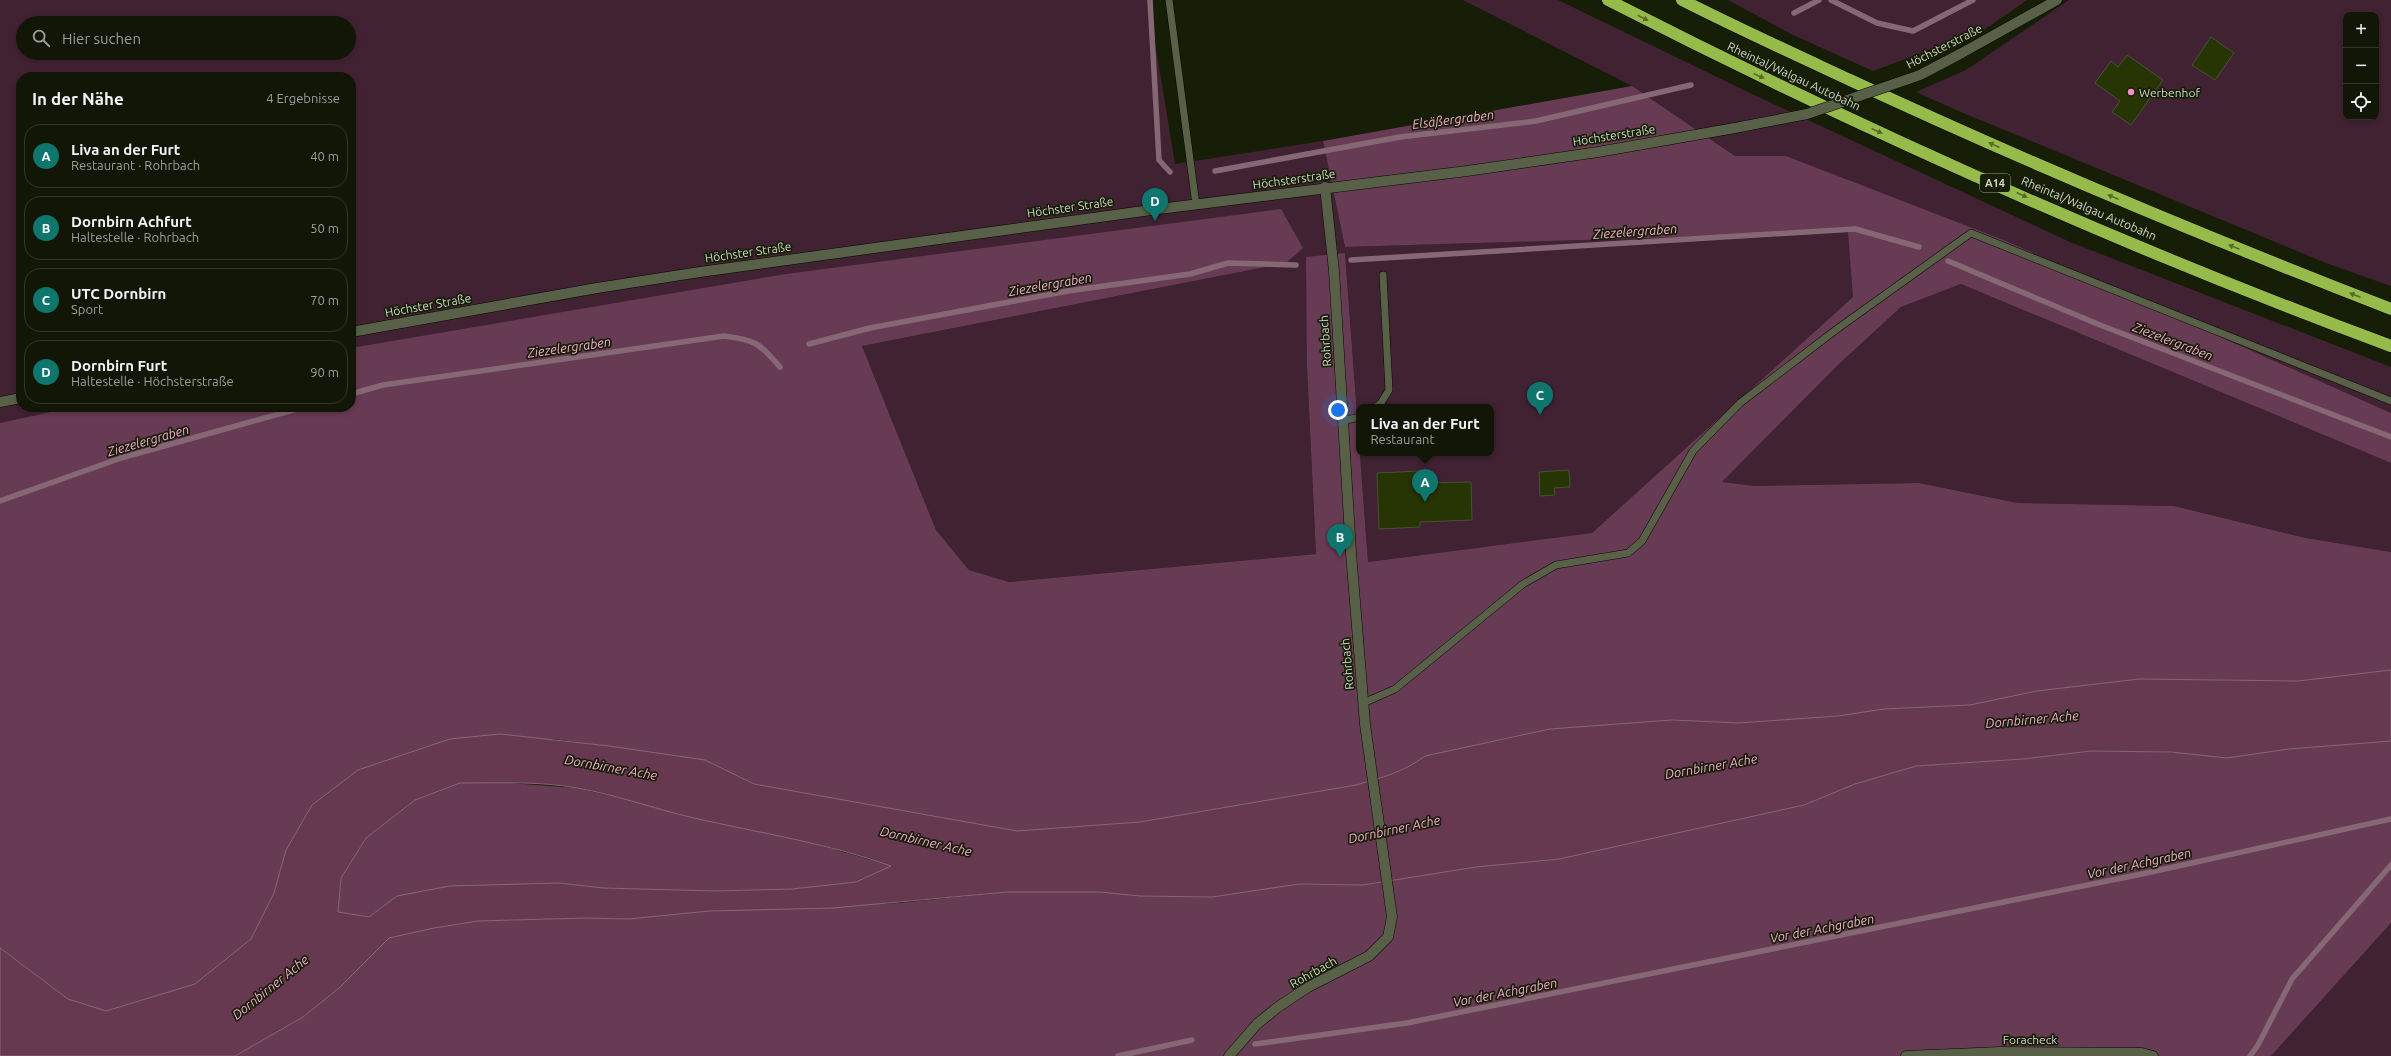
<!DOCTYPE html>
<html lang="de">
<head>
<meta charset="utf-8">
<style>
  :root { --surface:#111606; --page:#1e2314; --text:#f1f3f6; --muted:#9c9f9b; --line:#303528; --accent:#0f766e }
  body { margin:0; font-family:Ubuntu,sans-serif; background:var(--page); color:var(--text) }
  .controls { position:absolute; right:12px; top:12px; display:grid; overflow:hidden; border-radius:8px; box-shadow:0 2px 6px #0003 }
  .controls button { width:36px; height:36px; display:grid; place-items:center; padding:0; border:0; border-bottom:1px solid var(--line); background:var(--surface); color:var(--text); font:20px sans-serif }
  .you { position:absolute; left:1338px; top:410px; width:14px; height:14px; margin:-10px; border:3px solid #fff; border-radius:50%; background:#1a73e8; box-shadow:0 0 0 6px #1a73e833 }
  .badge { display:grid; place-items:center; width:26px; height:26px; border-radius:50%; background:var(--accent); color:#fff; font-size:13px; font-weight:700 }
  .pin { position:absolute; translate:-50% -33px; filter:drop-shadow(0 1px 2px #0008) }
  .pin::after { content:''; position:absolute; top:21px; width:14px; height:12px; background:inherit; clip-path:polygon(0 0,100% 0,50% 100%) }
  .popup { position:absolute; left:1356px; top:404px; width:138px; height:52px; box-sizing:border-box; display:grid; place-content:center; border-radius:8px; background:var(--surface); filter:drop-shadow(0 1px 3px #0005); font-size:13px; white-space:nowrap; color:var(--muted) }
  .popup b { font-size:15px; color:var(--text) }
  .popup::after { content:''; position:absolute; left:50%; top:100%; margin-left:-8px; border:8px solid transparent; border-top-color:var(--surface) }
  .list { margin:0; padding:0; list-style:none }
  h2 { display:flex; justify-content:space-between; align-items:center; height:52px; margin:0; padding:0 16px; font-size:17px }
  h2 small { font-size:13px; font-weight:400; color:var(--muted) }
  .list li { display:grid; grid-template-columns:26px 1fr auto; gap:12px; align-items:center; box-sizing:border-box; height:64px; margin:0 8px 8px; padding:0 8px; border:1px solid var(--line); border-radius:16px }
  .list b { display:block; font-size:15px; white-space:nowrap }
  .list p { margin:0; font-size:13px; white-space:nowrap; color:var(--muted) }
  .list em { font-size:13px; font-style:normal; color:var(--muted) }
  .icon { flex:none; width:22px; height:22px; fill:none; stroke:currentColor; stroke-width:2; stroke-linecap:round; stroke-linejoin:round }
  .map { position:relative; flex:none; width:2391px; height:1056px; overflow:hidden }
  .search { position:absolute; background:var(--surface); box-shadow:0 2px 6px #0003; left:16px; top:16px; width:340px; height:44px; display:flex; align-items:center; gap:10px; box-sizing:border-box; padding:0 14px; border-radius:22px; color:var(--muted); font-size:15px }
  .panel { position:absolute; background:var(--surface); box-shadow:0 2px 6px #0003; left:16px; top:72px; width:340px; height:340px; border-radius:16px }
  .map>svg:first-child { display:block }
  .green { fill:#412233; fill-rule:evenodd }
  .forest { fill:#683b54 }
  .water { fill:#663951; stroke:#866875; fill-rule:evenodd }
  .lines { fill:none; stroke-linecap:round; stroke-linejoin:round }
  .stream { stroke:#866875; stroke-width:5.5 }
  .building { fill:#273404; stroke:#475138 }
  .lane-casing { stroke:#040800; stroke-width:8 }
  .street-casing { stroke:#040800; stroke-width:11 }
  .secondary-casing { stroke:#040800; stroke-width:11 }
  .highway-casing { stroke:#040800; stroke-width:13 }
  .lane { stroke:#586148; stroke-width:7 }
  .street { stroke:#586148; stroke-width:10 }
  .secondary { stroke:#586148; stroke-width:10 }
  .highway { stroke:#97bb4a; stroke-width:12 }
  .secondary-bridge-casing { stroke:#040800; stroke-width:11; stroke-linecap:butt }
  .secondary-bridge { stroke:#586148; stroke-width:10 }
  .oneway { fill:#576c29 }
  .poi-dot { fill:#f98fc9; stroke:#171e08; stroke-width:1.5 }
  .labels { text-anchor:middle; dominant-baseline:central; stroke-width:3.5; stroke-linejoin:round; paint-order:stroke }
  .shield { fill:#171e08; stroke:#99a08e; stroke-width:1 }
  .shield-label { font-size:11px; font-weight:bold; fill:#d1d7c8 }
  .street-label { font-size:12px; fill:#d1d7c8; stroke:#171e08 }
  .poi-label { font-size:12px; fill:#d1d7c8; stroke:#171e08; text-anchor:start }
  .water-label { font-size:13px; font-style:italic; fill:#f6aad2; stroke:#171e08 }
</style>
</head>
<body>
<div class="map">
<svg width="2391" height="1056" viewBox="0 0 2391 1056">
  <rect width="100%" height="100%" fill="#171e08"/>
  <path class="green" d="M0,0H1148L1175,164L1323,141L1345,247L1849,232L1853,297L1592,533L1368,562L1360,453H1491V407H1359V438L1345,253L1307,367L1316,554L1008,582L969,570L936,530L862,346L1286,263L351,366V77H21V407H122L0,429ZM23,23H349V53H23Z
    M1463,0H1558L1750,93L2070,242L2391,367V413L2051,261L1786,156H1735L1632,86Z
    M1728,0H2027L1984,30L1873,71L1791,34Z
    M2069,0H2391V286L2326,263L1961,112L1916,92L1966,70ZM2346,15H2376V117H2346Z
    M1961,284L2391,463V552L2306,538L2174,506L2018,503L1919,483L1756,486L1722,482L1838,365L1901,307Z
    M2391,923V1056H2271Z"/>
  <path class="forest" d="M1632,86L1735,156H1786L2006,241L2391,413V463L1961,284L1901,307L1838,365L1722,482L1756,486L1919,483L2018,503L2174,506L2306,538L2391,552V670L2298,681L2139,679L2037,691L1970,705L1884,709L1838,716L1738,723L1672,720L1550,729L1425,756C1404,772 1381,778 1356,785L1140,822L1017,831L754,784L705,760L554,739L358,770L312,805L286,850L274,893L251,939L195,984L106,1011L68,999L0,948V423L74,407H351V348L786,274L1281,209L1303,248L1286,263L862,346L936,530L969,570L1009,582L1316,554L1307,367L1306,257L1345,253L1368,562L1592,533L1853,297L1848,232L1345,247L1323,141Z
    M2391,741V923L2271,1056H235L303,1017L339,988L389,938L434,928L478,921L586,918L629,919L709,911L899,903L1007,892H1100L1140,896L1212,897L1299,884L1363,885L1476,867L1559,859L1804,805L1855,784L1916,766L2023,759L2091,751L2171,752L2227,758L2289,749Z
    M460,783H511L576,788L638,802L694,818L791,837L892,866L856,882L792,889L716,891L603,888L560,883L397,896L369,917L338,912L341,878L366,838L415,800Z"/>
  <path class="water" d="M2391,670V741L2289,749L2227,758L2171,752L2091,751L2023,759L1916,766L1855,784L1804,805L1559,859L1476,867L1363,885L1299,884L1212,897L1140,896L1100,892H1007L833,908L709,911L629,919L586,918L478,921L434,928L389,938L339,988L303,1017L235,1056H0V948L68,999L106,1011L195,984L251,939L274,893L286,850L312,805L358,770L450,739L500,734L609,746L705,760L754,784L1017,831L1140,822L1356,785C1381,778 1404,772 1425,756L1550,729L1672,720L1738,723L1838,716L1884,709L1970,705L2037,691L2139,679L2298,681ZM460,783C498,783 539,781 577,788C617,795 655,809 694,818C760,833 827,843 891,866L856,882L792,889L716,891L603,888L559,883L450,886L397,896L369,917L338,912L341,878L366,838L415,800Z"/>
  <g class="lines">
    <path class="stream" d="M1150,0L1159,160L1170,172
      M1831,0L1877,23L1913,31L1973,0
      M1794,13L1819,0
      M1215,171L1400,137L1536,121L1691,85
      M1351,260L1855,229L1919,247
      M1948,261L2100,325L2391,437
      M809,344L870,328L1068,291L1190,274L1228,263L1296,265
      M351,394L383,385L724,336C756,340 759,343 780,367
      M0,501L121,458L304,407
      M1255,1044L1407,1023L2142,874L2391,819
      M1118,1056L1192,1040
      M2250,1056L2258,1045L2292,979L2391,865"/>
  </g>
  <path class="building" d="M2211,37L2234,53L2215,80L2192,65Z
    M2127,55L2163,80L2131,125L2112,112L2120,101L2095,83L2111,61L2118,67Z
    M1569,470L1570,487L1554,488L1555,495L1540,496L1539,472Z
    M1420,471V483L1471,482L1472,520L1420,522V527L1379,529L1377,473Z"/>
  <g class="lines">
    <defs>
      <path id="lane" d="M1169,0L1196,205
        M1376,407L1381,403L1389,390L1383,275
        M1343,421L1359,417
        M1363,703L1395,689L1523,584L1556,565L1628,553L1642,541L1693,451L1740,403L1837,329L1971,233L2391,401"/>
      <path id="street" d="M1229,1056L1257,1024L1278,1007L1308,987L1369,956L1388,937L1392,917L1365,724L1351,553L1334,271L1325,187
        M1906,1056L2001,1052L2142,1053L2153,1056"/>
      <path id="secondary" d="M1960,54L2057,0
        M351,332L597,288L700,272L1151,210L1467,171L1598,152L1735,128
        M0,402L21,398"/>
      <path id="highway" d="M1608,0C1862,130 2124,247 2391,346
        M1682,0C1737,28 1794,54 1850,80C2028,163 2208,238 2391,309"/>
    </defs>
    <use href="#lane" class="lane-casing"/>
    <use href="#street" class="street-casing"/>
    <use href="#secondary" class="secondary-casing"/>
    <use href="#highway" class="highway-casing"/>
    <use href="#lane" class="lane"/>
    <use href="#street" class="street"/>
    <use href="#secondary" class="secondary"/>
    <use href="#highway" class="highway"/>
    <defs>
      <path id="secondary-bridge" d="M1735,128L1807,114L1920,75L1960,54"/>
    </defs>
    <use href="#secondary-bridge" class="secondary-bridge-casing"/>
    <use href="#secondary-bridge" class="secondary-bridge"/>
  </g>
  <defs><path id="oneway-solid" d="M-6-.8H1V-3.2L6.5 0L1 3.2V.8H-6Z"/></defs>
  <g class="oneway">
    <use href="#oneway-solid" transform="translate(1643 18) rotate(27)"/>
    <use href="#oneway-solid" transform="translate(1759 76) rotate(25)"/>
    <use href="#oneway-solid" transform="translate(1877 131) rotate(25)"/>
    <use href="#oneway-solid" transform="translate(1994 145) rotate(-156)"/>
    <use href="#oneway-solid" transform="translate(2022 195) rotate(24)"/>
    <use href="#oneway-solid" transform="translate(2113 197) rotate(-157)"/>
    <use href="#oneway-solid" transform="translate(2234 247) rotate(-157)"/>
    <use href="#oneway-solid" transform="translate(2355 295) rotate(-159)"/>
  </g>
  <circle class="poi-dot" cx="2131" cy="92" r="4"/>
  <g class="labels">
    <rect class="shield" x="1980" y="174" width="30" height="18" rx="3"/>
    <g class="shield-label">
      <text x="1995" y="183">A14</text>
    </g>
    <g class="street-label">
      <text transform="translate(1944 46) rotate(-27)">Höchsterstraße</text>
      <text transform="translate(1794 76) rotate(25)">Rheintal/Walgau Autobahn</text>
      <text transform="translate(1614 135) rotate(-9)">Höchsterstraße</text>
      <text transform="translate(1294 179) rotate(-8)">Höchsterstraße</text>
      <text transform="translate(1070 207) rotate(-8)">Höchster Straße</text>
      <text transform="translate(2089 208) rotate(23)">Rheintal/Walgau Autobahn</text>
      <text transform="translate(748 252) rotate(-8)">Höchster Straße</text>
      <text transform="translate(428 305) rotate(-10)">Höchster Straße</text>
      <text transform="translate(1325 341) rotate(-94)">Rohrbach</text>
      <text transform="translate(1347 664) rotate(-95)">Rohrbach</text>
      <text transform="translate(1313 972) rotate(-29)">Rohrbach</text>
      <text x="2030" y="1039">Foracheck</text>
    </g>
    <g class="poi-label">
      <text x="2139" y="92">Werbenhof</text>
    </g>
    <g class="water-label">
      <text transform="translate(1453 119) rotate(-7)">Elsäßergraben</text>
      <text transform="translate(1635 231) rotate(-4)">Ziezelergraben</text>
      <text transform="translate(1050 284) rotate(-10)">Ziezelergraben</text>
      <text transform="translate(2173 341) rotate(21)">Ziezelergraben</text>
      <text transform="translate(569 347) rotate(-8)">Ziezelergraben</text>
      <text transform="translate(148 440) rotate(-16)">Ziezelergraben</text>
      <text transform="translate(2032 719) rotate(-5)">Dornbirner Ache</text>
      <text transform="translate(1711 766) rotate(-10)">Dornbirner Ache</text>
      <text transform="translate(611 767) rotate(10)">Dornbirner Ache</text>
      <text transform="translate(1394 829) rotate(-12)">Dornbirner Ache</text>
      <text transform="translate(926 841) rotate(13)">Dornbirner Ache</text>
      <text transform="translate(2139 863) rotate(-12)">Vor der Achgraben</text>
      <text transform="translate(1822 928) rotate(-11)">Vor der Achgraben</text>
      <text transform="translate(270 987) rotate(-39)">Dornbirner Ache</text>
      <text transform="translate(1505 992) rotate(-11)">Vor der Achgraben</text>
    </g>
  </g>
</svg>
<div class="controls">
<button>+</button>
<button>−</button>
<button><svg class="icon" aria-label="locate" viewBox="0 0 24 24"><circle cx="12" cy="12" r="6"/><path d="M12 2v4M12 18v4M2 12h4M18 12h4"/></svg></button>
</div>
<div class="you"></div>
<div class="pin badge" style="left:1425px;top:502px">A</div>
<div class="popup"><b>Liva an der Furt</b>Restaurant</div>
<div class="pin badge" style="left:1340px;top:557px">B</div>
<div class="pin badge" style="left:1540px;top:415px">C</div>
<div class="pin badge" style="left:1155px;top:221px">D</div>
<div class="search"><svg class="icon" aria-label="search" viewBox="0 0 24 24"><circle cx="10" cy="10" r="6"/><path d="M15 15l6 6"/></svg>Hier suchen</div>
<section class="panel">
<h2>In der Nähe<small>4 Ergebnisse</small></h2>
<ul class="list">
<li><span class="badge">A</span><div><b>Liva an der Furt</b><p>Restaurant · Rohrbach</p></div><em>40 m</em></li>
<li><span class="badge">B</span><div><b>Dornbirn Achfurt</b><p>Haltestelle · Rohrbach</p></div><em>50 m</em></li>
<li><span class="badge">C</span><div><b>UTC Dornbirn</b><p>Sport</p></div><em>70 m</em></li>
<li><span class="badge">D</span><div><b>Dornbirn Furt</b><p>Haltestelle · Höchsterstraße</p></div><em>90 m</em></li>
</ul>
</section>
</div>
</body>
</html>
